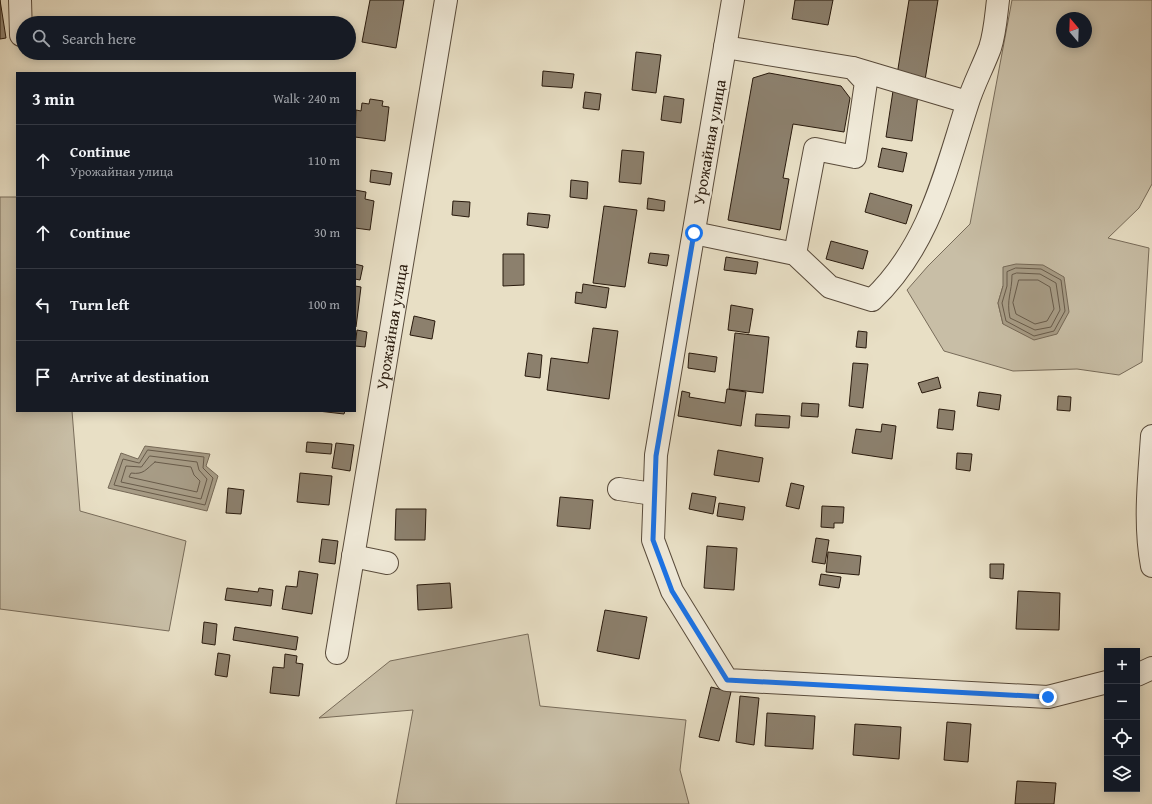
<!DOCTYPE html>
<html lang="en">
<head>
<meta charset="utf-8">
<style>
  :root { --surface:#171b24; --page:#20242c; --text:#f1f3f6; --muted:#9ea1a6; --line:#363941 }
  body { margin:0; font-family:"Gentium Book Plus",serif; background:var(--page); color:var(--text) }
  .controls { position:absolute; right:12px; bottom:12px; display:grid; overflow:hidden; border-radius:0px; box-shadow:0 2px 10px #0003 }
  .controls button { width:36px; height:36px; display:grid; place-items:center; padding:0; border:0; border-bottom:1px solid var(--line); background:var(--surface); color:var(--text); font:20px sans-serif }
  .compass { position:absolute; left:1056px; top:12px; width:36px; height:36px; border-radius:50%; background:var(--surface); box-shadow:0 2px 10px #0003; rotate:341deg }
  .stop { position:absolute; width:12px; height:12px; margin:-9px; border:3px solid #1a73e8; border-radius:50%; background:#fff }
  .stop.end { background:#1a73e8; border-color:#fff; box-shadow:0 1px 4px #0008 }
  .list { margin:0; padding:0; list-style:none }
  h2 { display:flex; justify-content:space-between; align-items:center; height:52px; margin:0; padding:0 16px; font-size:17px }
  h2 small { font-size:13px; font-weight:400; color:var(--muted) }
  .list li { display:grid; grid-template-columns:26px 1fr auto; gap:12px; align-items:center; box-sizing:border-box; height:72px; padding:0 16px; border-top:1px solid var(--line) }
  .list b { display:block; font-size:15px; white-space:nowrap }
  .list p { margin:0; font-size:13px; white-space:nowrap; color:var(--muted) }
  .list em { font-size:13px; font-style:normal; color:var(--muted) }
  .icon { flex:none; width:22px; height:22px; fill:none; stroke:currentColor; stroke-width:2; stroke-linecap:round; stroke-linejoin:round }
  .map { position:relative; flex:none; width:1152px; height:804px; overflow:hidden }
  .search { position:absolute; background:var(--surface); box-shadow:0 2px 10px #0003; left:16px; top:16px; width:340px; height:44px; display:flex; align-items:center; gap:10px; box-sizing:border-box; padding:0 14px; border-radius:22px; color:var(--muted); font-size:15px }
  .panel { position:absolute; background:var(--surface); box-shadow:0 2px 10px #0003; left:16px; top:72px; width:340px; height:340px; border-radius:0px }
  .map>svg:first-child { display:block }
  .green { fill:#c8bea6; stroke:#786c5a; fill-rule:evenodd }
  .water { fill:#a79c86; stroke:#756856 }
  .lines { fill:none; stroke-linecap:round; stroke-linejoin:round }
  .shore { stroke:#685b4a; stroke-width:1 }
  .building { fill:#8c806d; stroke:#291a0d }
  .minor-casing { stroke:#594b3b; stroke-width:24 }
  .minor { stroke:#f0ead9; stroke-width:22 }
  .route { stroke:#1a73e8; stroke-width:5 }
  .labels { text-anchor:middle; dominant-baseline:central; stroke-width:4; stroke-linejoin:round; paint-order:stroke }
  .street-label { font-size:16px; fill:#291a0d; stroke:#f0ead9 }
</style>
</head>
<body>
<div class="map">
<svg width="1152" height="804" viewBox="0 0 1152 804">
  <rect width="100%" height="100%" fill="#e8dfc5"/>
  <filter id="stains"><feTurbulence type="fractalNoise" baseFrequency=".005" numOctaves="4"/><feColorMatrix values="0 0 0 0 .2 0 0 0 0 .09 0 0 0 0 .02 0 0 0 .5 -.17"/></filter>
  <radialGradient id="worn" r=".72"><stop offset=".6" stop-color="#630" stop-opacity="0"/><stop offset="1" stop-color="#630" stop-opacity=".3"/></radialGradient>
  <path class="green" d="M1012,0H1152V184L1139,208L1108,238L1149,248L1142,362L1119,375L1077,369L1013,371L944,351L907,290L928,266L970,224ZM1062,18H1086V42H1062ZM1003,286V324L998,303Z
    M0,197H17V411H72L80,511L186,541L169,631L0,609Z
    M528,634L540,706L686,720L680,770L689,804H396L413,710L319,718L390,661Z"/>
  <path class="water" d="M1016,264L1043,265L1064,277L1069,312L1057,334L1034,340L1003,324L998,303L1003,286V267Z
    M145,446L210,454L206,466L218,476L207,511L108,488L121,453L138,459Z"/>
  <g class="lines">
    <path class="shore" d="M1016,268L1041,269L1061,280L1065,311L1054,331L1034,336L1006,321L1002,303L1007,286V272Z
      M1017,273L1040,274L1056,283L1060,310L1051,327L1035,330L1010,318C1006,299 1012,293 1012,275Z
      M1019,280H1038L1050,287L1054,309L1047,321L1035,324L1016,314L1013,303Z
      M148,450L204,457L203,468L213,478L205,505L114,485L123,459L139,463Z
      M150,456L197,462L199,470L207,479L201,499L121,482L126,466L141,467Z
      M155,462L191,467L194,475L200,481L197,492L129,477L131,473C144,475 146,469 155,462Z"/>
  </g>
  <path class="building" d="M0,0L6,38L0,39Z
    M370,0H404L396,48L362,42Z
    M795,0H833L828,25L792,19Z
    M909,0H938L925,80L897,75Z
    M636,52L661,55L656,93L632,90Z
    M543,71L574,74L572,88L542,86Z
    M769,73L841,86L850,98L844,132L793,124L783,178L789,179L780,230L728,220L753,78Z
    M893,91L918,95L912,141L886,137Z
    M585,92L601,94L599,110L583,108Z
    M664,96L684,99L681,123L661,120Z
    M370,99L383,101L382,106L389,107L385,141L355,137L356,110L361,111L362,103L369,104Z
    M882,148L907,153L903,172L878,167Z
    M622,150L644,152L641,184L619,182Z
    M371,170L392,173L390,185L370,182Z
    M571,180L588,182L587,199L570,197Z
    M355,190L366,192L365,199L374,201L370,230L355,228Z
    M870,193L912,205L906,224L865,212Z
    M648,198L665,201L664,211L647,209Z
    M453,201L470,202L469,217L452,215Z
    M604,206L637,210L625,287L593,283Z
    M528,213L550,215L548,228L527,225Z
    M831,241L868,251L863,269L826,259Z
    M650,253L669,255L667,266L648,263Z
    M503,254H524V285L503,286Z
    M726,257L758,262L756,274L724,270Z
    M355,264L363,266L360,280L355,279Z
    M583,284L609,288L606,308L575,303L576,292L582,293Z
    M355,286L361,287L356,327H355Z
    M731,305L753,309L749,333L728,330Z
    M414,316L435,321L432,339L410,335Z
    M593,328L618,331L609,399L547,390L551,358L588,363Z
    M357,330L367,332L365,347L355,346Z
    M858,331L867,332L866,348L856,347Z
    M735,333L769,337L763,393L729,389Z
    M528,353L542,355L540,378L525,376Z
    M689,353L717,357L715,372L688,368Z
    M853,363L868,364L863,408L849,406Z
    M938,377L941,388L922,393L918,383Z
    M727,389L746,392L741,426L678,416L682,391L690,393L689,397L725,403Z
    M979,392L1001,395L999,410L977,406Z
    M1058,396L1071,397L1070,411L1057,410Z
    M802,403L819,404L818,417L801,416Z
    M939,409L955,411L953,430L937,428Z
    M318,411H345L344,414Z
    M756,414L790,416L789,428L755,426Z
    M882,424L896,426L892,459L852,453L856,429L881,432Z
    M307,442L332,444L331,454L306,452Z
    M336,443L354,445L350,471L332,468Z
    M718,450L763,458L759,482L714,475Z
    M957,453L972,454L970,471L956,469Z
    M300,473L332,476L329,505L297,502Z
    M791,483L804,486L799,509L786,506Z
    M228,488L244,490L241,514L226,513Z
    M692,493L716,497L713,514L689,509Z
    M560,497L593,500L590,529L557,526Z
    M719,503L745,507L743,520L717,516Z
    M822,506L844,507L843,523H834V528L821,527Z
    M396,509H426L425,540H395Z
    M816,538L829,540L825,564L812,562Z
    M322,539L338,541L335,564L319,562Z
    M707,546L737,548L734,590L704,588Z
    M828,552L861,556L859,575L826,572Z
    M990,564H1004L1003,579L990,578Z
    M299,571L318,574L312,614L282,609L286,586L297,587Z
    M821,574L841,577L839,588L819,585Z
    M450,583L452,608L418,610L417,585Z
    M227,588L258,592L259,588L273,590L271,606L225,600Z
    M1018,591L1060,593L1059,630L1016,629Z
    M605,610L647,617L639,659L597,651Z
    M204,622L217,624L215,645L202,643Z
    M235,627L298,637L296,650L233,640Z
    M218,653L230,655L227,677L215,675Z
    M285,654L297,656L296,663L303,664L299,696L270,693L273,667L284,668Z
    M711,687L731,692L719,741L699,737Z
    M740,696L759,698L754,745L736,742Z
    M767,713L815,716L813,749L765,746Z
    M947,722L971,724L968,762L944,760Z
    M855,724L901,727L899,759L853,755Z
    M1017,781L1056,783L1054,804H1015Z"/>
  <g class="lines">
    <defs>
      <g id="minor">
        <path d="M20,0L21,35"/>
        <path d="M733,0L656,455L653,540L672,591L727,680L1048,697L1107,682"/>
        <path d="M725,47L853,68L866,82L855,157L815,149L795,254"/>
        <path d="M853,68L967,102"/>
        <path d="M694,233L795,254L830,287L872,300C929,246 944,176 967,105C973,85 983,67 990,48C995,33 996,16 998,0"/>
        <path d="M1152,436C1149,480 1144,524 1152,566"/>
        <path d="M619,489L653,494"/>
        <path d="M353,556L387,563"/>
        <path id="s1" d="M337,653L446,0"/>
        <path d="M1137,675L1152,668"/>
      </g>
    </defs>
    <use href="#minor" class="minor-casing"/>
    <use href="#minor" class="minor"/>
  </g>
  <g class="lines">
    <path class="route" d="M694,233L656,456L653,540L672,591L727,680L1048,697"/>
  </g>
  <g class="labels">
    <g class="street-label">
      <text transform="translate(709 142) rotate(-80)">Урожайная улица</text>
      <text stroke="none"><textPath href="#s1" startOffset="331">Урожайная улица</textPath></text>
    </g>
  </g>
  <rect width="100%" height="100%" filter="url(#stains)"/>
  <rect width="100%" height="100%" fill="url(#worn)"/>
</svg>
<div class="controls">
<button>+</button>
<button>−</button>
<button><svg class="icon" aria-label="locate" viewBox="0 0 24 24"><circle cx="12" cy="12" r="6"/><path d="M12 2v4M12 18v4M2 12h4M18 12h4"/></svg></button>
<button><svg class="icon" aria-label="layers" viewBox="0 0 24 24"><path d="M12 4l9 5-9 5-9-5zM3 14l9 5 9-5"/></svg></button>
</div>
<svg class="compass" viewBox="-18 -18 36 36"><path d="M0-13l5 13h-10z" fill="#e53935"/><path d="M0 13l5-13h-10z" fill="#9ea1a6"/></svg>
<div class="stop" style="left:694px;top:233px"></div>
<div class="stop end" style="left:1048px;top:697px"></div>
<div class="search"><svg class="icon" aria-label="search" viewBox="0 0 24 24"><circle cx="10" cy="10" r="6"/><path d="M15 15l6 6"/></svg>Search here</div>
<section class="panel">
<h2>3 min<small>Walk · 240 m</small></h2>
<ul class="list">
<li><svg class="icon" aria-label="ahead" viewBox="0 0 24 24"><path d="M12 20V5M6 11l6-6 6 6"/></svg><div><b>Continue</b><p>Урожайная улица</p></div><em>110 m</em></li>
<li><svg class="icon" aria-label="ahead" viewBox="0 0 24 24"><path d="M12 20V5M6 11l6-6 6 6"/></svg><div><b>Continue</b></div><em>30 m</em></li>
<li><svg class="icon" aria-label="left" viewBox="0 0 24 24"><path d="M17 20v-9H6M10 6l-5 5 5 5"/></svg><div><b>Turn left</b></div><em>100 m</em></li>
<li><svg class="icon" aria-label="arrive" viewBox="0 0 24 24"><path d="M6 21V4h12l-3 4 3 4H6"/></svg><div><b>Arrive at destination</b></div></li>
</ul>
</section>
</div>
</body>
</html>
